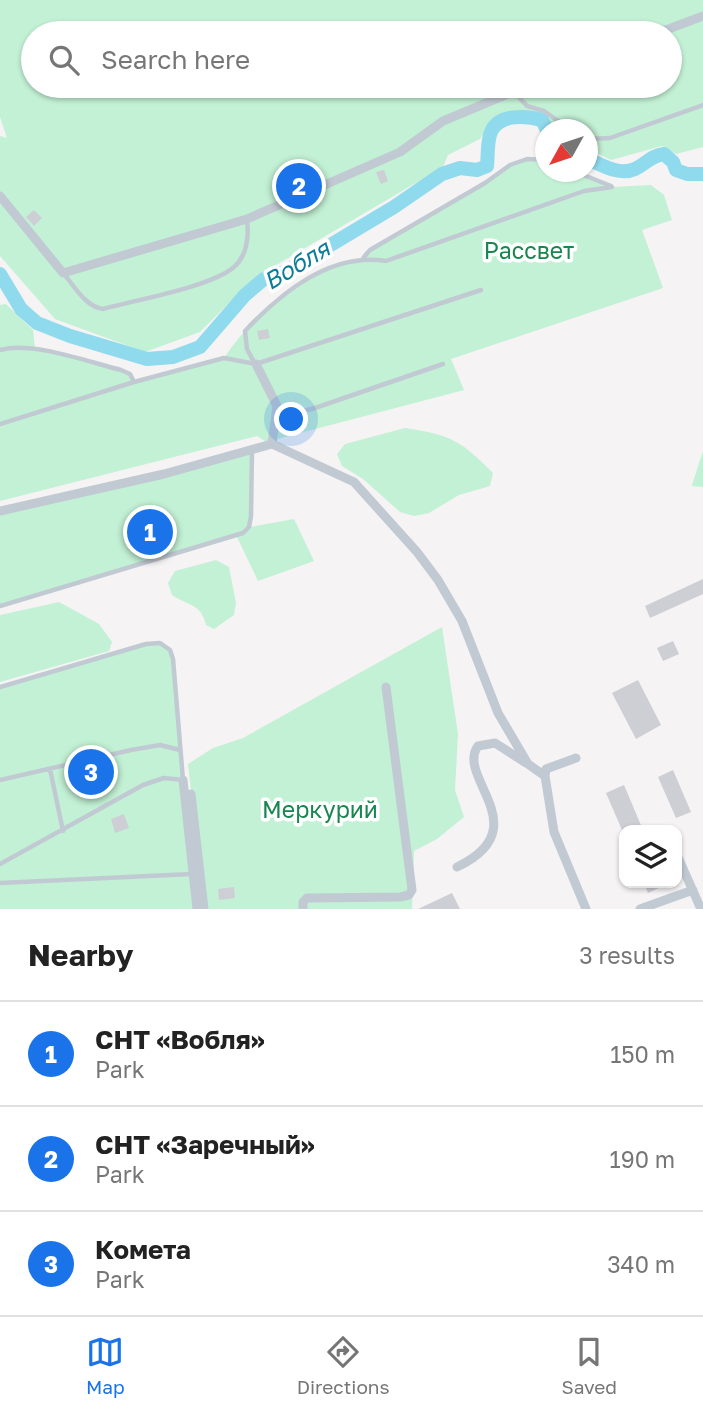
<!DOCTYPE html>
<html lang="en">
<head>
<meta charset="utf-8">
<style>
  :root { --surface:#fff; --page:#f2f2f2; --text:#222; --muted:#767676; --line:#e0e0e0; --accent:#1a73e8 }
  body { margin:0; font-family:"Golos Text",sans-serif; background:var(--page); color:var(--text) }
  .controls { position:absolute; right:21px; bottom:21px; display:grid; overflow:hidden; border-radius:14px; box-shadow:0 2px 5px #0004 }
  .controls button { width:63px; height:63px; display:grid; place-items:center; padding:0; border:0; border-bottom:2px solid var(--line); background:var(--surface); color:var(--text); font:35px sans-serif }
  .compass { position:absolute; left:535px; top:119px; width:63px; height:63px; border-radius:50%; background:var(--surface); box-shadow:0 2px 5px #0004; rotate:230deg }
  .you { position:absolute; left:292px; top:420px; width:24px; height:24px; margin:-18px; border:5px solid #fff; border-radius:50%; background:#1a73e8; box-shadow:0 0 0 10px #1a73e833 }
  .badge { display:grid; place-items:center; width:46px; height:46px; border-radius:50%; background:var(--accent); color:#fff; font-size:23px; font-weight:700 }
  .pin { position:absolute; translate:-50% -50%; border:4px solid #fff; box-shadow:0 2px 7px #0006 }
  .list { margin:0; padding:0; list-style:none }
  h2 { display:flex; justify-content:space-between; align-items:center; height:91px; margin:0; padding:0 28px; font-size:30px }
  h2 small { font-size:23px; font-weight:400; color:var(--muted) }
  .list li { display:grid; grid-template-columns:46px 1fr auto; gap:21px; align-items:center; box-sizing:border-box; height:105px; padding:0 28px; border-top:2px solid var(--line) }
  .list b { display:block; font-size:26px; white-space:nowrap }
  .list p { margin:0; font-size:23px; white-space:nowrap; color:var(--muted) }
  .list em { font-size:23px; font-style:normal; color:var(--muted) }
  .icon { flex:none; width:38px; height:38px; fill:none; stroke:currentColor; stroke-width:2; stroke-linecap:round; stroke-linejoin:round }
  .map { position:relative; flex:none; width:703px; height:909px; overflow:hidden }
  .search { position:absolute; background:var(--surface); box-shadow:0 2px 5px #0004; left:21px; right:21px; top:21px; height:77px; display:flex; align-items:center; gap:18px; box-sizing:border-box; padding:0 24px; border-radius:38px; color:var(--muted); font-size:26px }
  .sheet { height:406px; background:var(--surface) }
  nav { display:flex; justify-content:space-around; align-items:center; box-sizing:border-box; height:98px; border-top:2px solid var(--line); background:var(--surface); font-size:19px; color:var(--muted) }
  nav a { display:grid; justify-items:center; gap:4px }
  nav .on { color:var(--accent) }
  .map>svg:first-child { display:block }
  .green { fill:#c3f1d5; fill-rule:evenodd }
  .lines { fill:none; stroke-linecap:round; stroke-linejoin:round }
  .river { stroke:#90daee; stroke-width:14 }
  .building { fill:#cdcfd5 }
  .lane { stroke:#c1cad2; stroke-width:4.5 }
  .street { stroke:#c1cad2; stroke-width:9 }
  .labels { text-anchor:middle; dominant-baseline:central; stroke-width:7; stroke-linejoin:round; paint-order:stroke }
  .park-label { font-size:23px; fill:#17864f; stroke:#fff }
  .water-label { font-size:24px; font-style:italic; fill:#0c7c9b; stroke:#fff }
</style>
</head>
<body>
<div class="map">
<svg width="703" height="909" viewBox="0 0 703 909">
  <rect width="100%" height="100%" fill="#f5f3f3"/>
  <path class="green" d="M0,0H703V147L676,154L662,146L611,160L588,149V130L559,129L540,113L522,112L491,123L480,139L448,155L443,167L271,268L243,289L200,332L145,352L55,319L0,256V136L7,138L0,117ZM33,33H670V86H33Z
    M527,159L545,160L546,172H576L612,187L651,185L664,195L672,220L642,230L663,288L451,359L464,390L266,442L257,436L0,501V305L6,304L33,330L35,349L121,370L130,374L134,382L224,358C247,323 280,295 316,274C333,264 358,265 370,250L485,183L497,173Z
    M405,428C452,435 461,441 493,473L490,486L459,495L429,513L414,516L400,512L363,479L342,466L337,454L345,444Z
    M252,449L250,527L294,519L314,561L258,581L237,537L0,606V511Z
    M703,451V487L692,486V485Z
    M216,560L229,567L236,603L234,615L214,629L206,625C201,603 188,606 172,595L168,583L175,571Z
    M59,602L99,624L112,642L109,651L0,682V615Z
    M442,627L458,734L455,790L464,817L437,839L414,851L412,909H204L188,764L213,748L243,738Z
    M160,643L170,650L197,909H0V687L146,644Z"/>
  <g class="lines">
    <path class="river" d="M588,159C602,165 619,176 635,169C647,163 650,156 664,154L673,162L676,170L687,174H703
      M0,274L21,309L37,323L70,336L147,359L173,357L200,347L245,295L264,279L287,271L394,207L442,174L460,168L477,170L487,166C488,156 487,141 491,132C499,113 527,116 542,120L547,130"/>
  </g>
  <path class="building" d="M384,170L388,181L381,184L376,172Z
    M34,210L42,218L34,226L26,217Z
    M268,329L270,338L259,340L257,331Z
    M703,579V594L650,618L645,606Z
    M673,641L679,654L663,661L657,648Z
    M638,680L661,725L636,739L612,693Z
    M673,770L691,812L676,818L658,777Z
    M624,785L643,830H622L606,793Z
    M341,804L342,813L328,814L327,805Z
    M124,814L129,828L115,833L111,819Z
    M644,883H669L648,893Z
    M234,887L235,898L219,900L218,889Z
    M452,893L460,909H418Z"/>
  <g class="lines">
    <path class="lane" d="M515,93L527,106L544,111L571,130
      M588,139L610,138L703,105
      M576,172L611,186
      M364,257L370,250L485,183L510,165L527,159L546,160
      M64,274C74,286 86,307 103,309C135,300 211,287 234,267C247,256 249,236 247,221
      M0,350C33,341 88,362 121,370L130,374L134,382
      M255,364L247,349L245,331C281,293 330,252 386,261L584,191L612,187
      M278,415L312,409L443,364
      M0,424L134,382L224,358L256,364L481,290
      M0,606L243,533L249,527L251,516L252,450
      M0,687L146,644L160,643L170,650L173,659L183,780L164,778L143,785L0,864
      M50,769L63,831
      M0,780L131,750L160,745L180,750
      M0,883L191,874"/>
    <path class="street" d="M658,33L703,16
      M0,196L63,273L247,219L400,152L443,121L527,86
      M256,364L277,406L272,444
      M0,511L164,474L272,444L354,482L417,552L438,580L462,621L498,713L528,764L545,776
      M576,758L546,769L545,776L554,832L586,909
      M183,780L197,909
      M191,794L204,909
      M677,855L701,909
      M457,867C539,828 455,777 478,746L495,743L526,763
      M303,909V902L307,898L400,897L409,895L412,890L386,687
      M640,909L693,890"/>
  </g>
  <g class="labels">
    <g class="park-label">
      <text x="529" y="250">Рассвет</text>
      <text x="320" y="809">Меркурий</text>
    </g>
    <g class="water-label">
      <text transform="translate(296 264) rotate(-31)">Вобля</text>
    </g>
  </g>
</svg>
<div class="controls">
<button><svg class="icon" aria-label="layers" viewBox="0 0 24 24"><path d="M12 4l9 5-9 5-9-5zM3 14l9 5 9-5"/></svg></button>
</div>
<svg class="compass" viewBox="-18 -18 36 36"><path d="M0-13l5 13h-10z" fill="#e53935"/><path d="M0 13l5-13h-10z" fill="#767676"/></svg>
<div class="you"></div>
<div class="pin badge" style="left:150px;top:532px">1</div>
<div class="pin badge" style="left:299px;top:186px">2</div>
<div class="pin badge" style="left:91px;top:772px">3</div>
<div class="search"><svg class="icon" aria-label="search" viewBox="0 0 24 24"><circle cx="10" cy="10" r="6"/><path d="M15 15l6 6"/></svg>Search here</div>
</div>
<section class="sheet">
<h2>Nearby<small>3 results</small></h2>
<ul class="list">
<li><span class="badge">1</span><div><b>СНТ «Вобля»</b><p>Park</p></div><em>150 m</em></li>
<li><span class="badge">2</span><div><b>СНТ «Заречный»</b><p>Park</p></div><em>190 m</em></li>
<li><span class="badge">3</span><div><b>Комета</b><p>Park</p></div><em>340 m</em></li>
</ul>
</section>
<nav>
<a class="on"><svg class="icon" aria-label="map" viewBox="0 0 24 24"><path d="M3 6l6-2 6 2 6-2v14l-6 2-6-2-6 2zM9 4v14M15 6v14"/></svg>Map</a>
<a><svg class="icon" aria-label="directions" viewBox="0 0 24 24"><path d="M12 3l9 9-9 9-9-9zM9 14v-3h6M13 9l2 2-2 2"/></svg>Directions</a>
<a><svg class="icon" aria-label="saved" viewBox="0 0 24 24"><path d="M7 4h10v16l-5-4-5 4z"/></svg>Saved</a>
</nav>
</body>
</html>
